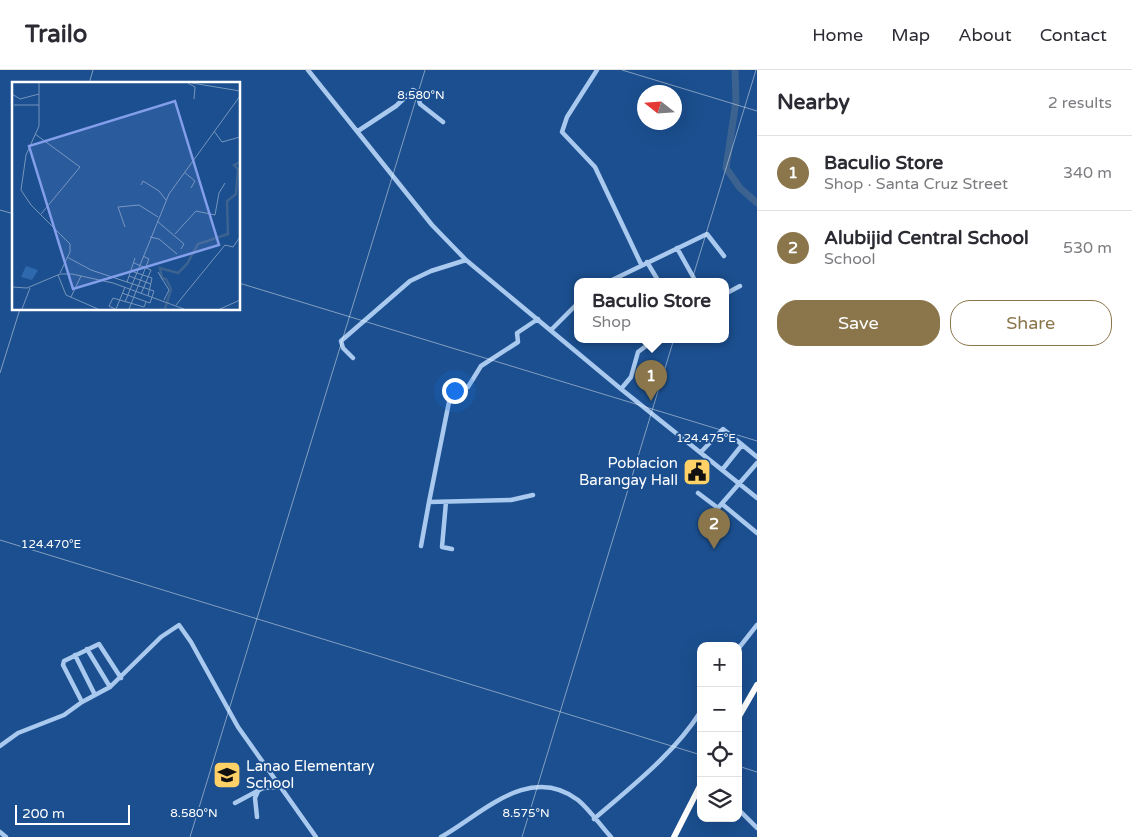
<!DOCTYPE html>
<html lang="en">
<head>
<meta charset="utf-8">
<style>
  :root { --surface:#fff; --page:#f2f2f3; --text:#2b2b33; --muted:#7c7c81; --line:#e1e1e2; --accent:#8a764a }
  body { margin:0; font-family:"Varela Round",sans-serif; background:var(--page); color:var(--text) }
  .controls { position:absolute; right:15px; bottom:15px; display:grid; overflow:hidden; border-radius:10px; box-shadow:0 5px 20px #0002 }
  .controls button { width:45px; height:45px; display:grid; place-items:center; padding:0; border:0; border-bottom:1px solid var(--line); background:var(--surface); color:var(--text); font:25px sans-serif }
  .compass { position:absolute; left:637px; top:15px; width:45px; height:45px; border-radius:50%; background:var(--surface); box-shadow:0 5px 20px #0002; rotate:287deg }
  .scale { position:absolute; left:15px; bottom:12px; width:115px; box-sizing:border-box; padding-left:5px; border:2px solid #fff; border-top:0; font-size:14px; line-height:18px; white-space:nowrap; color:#fff; -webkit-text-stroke:4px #1b4f8f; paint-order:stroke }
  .you { position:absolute; left:454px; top:320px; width:18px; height:18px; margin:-12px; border:4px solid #fff; border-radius:50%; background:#1a73e8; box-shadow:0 0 0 8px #1a73e833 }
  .badge { display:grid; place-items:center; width:32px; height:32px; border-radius:50%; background:var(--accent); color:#fff; font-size:16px; font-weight:700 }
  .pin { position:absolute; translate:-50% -41px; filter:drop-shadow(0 1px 2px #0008) }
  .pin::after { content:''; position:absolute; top:26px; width:18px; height:15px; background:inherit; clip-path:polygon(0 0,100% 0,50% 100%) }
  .popup { position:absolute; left:574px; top:208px; width:155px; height:65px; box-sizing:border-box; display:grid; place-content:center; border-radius:10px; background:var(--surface); filter:drop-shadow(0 1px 4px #0005); font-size:16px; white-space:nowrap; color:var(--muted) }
  .popup b { font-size:19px; color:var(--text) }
  .popup::after { content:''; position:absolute; left:50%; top:100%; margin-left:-10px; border:10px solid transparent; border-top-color:var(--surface) }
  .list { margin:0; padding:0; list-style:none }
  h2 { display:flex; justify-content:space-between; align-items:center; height:65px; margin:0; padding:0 20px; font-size:21px }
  h2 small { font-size:16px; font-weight:400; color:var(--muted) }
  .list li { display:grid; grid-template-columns:32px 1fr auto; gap:15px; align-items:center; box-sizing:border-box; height:75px; padding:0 20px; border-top:1px solid var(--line) }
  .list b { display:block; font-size:19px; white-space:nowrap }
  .list p { margin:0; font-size:16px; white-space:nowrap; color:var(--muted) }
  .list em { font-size:16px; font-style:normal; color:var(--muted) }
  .actions { display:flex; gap:10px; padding:15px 20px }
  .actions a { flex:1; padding:11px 0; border:1px solid var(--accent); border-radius:20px; text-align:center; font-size:18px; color:var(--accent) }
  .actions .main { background:var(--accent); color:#fff }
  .icon { flex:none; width:28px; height:28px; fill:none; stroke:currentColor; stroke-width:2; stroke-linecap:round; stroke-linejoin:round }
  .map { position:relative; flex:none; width:757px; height:767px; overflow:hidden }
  header { display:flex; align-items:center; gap:30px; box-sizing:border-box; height:70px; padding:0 25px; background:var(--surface); border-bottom:1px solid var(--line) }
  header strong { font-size:24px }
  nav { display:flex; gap:28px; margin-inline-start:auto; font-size:18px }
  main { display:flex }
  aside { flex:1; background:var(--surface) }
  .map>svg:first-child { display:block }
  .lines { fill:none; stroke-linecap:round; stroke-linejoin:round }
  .river { stroke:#3c6290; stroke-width:7 }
  .minor { stroke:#a9c9ee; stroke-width:4.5 }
  .highway { stroke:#fff; stroke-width:6 }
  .ticks { fill:none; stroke:#fff; stroke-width:1; stroke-opacity:0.45 }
  .labels { text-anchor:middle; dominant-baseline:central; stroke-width:4; stroke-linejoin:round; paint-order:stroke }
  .poi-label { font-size:15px; fill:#fff; stroke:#1b4f8f; text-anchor:end }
  .inset-river { fill:none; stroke:#3c6290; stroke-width:2.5 }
  .inset-road { fill:none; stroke:#7695bc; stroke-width:1 }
  .view { fill:#839eea; fill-opacity:0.15; stroke:#839eea; stroke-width:2.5 }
  .inset-edge { fill:none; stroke:#fff; stroke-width:2.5 }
  .ticks-label { font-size:12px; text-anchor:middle; fill:#fff; stroke:#1b4f8f; stroke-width:4; stroke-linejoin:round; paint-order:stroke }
</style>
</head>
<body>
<header>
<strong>Trailo</strong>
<nav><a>Home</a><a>Map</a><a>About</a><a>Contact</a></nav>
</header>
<main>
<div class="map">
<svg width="757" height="767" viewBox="0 0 757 767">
  <rect width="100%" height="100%" fill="#1b4f8f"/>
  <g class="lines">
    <path class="river" d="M735,0L736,31L726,98L740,118L757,133"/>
    <path class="minor" d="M308,0L432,155L466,190L621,319L757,428
      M597,0L567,47L562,62L595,97L641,194
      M358,61L396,36L413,20L417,22L420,34L443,52
      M677,178L696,212
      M647,192L659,212
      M608,212L707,164L724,186
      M725,224L740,216
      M551,260L577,234
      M353,288L343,278L341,271L410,211L431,201L466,190
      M621,319L631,307L638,282L654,270
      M701,382L723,359L757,387
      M722,400L742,375
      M698,423L718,438L757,393
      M533,425L511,430L429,432L450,327L468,317L481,296L518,272L517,263L538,249
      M446,432L442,477L452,479
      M722,434L757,463
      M421,476L429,432
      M87,579L110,617
      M738,579L757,555
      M75,585L95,625
      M82,632L63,595L64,591L99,574L121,608
      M0,676L18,663L64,645L82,632L110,617L161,567L179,555L191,572L238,657L316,767
      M235,733L263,718L279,717
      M738,739L757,758
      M257,747L255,728L258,721
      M594,749C632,716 674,684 701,641
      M0,762L6,767
      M441,767C482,744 529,693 578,730C590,740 600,755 611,767"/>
    <path class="highway" d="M738,648L757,615
      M674,767L701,714"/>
  </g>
  <path class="ticks" d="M622,0L757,41M89,14L93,0M0,140L14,144M239,213L757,371M0,303L20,239M0,470L701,685M738,696L757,702M190,767L425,0M522,767L756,0"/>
  <defs>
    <symbol id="civic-square" viewBox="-11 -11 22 22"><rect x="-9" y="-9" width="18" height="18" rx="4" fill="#ffd166" stroke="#1b4f8f"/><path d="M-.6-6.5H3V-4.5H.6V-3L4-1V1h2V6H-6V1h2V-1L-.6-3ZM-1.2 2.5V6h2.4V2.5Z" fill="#111"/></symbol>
    <symbol id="school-square" viewBox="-11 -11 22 22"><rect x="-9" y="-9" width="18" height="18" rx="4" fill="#ffd166" stroke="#1b4f8f"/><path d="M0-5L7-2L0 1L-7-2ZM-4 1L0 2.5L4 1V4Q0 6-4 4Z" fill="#111"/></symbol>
  </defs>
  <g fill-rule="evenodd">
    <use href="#civic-square" x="681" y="386" width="32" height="32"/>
    <use href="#school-square" x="211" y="689" width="32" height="32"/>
  </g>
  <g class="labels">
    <g class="poi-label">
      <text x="678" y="393">Poblacion<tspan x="678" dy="17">Barangay Hall</tspan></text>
      <text x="246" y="696" text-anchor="start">Lanao Elementary<tspan x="246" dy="17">School</tspan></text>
    </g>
  </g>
  <g transform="translate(12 12)">
    <rect width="228" height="228" fill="#1b4f8f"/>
    <path d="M14,184L26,188L20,198L9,195Z" fill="#2e69ad"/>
    <path class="inset-river" d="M153,227L159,207L154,197L150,196L148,186L166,191L175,182L186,162L216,152L215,119L224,112L226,87L222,83L228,80"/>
    <path class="inset-road" d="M27,1V44L14,73L9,108L19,123L58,162V170L48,191M176,1L183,5L182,17M180,1L228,9M0,12L8,17L27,12M2,23H27M202,49L210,60L228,55M23,52L68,85L29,132M172,90L183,99L179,106M129,103L131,99L147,109L154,118M145,139L172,162L169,167M113,145L106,125L127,123L146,135M163,152L184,129L203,133L207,111L213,101M138,155L147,157L165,172M55,175L79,188L142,209L138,221L110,211M122,181L139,188L129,212M119,189L140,196L136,214M146,190L157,208L152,218M46,193L54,213L86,227M117,194L139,202M115,200L123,176M0,205L15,206L48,192H60L101,201L172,227M59,215L69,194M113,220L157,112L228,14M164,223L213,163L221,165L228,155M10,227L18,206M103,227L97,224L101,216L132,225L134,220M104,227L113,205M117,227L137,177L131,174M208,227L228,218"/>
    <path class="view" d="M163,19L207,163L61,207L17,64Z"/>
    <rect width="228" height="228" class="inset-edge"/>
  </g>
  <g class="ticks-label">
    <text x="421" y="29">8.580°N</text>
    <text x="706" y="372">124.475°E</text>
    <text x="51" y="478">124.470°E</text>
    <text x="194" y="747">8.580°N</text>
    <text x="526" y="747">8.575°N</text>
  </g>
</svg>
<div class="controls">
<button>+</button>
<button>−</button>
<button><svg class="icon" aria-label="locate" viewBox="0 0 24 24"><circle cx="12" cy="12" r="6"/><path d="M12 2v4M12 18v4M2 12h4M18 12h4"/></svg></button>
<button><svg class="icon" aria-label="layers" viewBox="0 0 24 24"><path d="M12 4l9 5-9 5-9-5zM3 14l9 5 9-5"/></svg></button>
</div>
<svg class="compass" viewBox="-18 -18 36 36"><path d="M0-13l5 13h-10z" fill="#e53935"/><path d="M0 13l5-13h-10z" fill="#7c7c81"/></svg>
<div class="scale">200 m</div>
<div class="you"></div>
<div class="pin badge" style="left:651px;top:331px">1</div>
<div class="popup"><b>Baculio Store</b>Shop</div>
<div class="pin badge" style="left:714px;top:479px">2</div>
</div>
<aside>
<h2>Nearby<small>2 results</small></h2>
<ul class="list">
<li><span class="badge">1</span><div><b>Baculio Store</b><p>Shop · Santa Cruz Street</p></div><em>340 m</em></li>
<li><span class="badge">2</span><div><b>Alubijid Central School</b><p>School</p></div><em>530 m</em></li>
</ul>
<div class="actions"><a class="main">Save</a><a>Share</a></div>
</aside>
</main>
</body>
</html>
